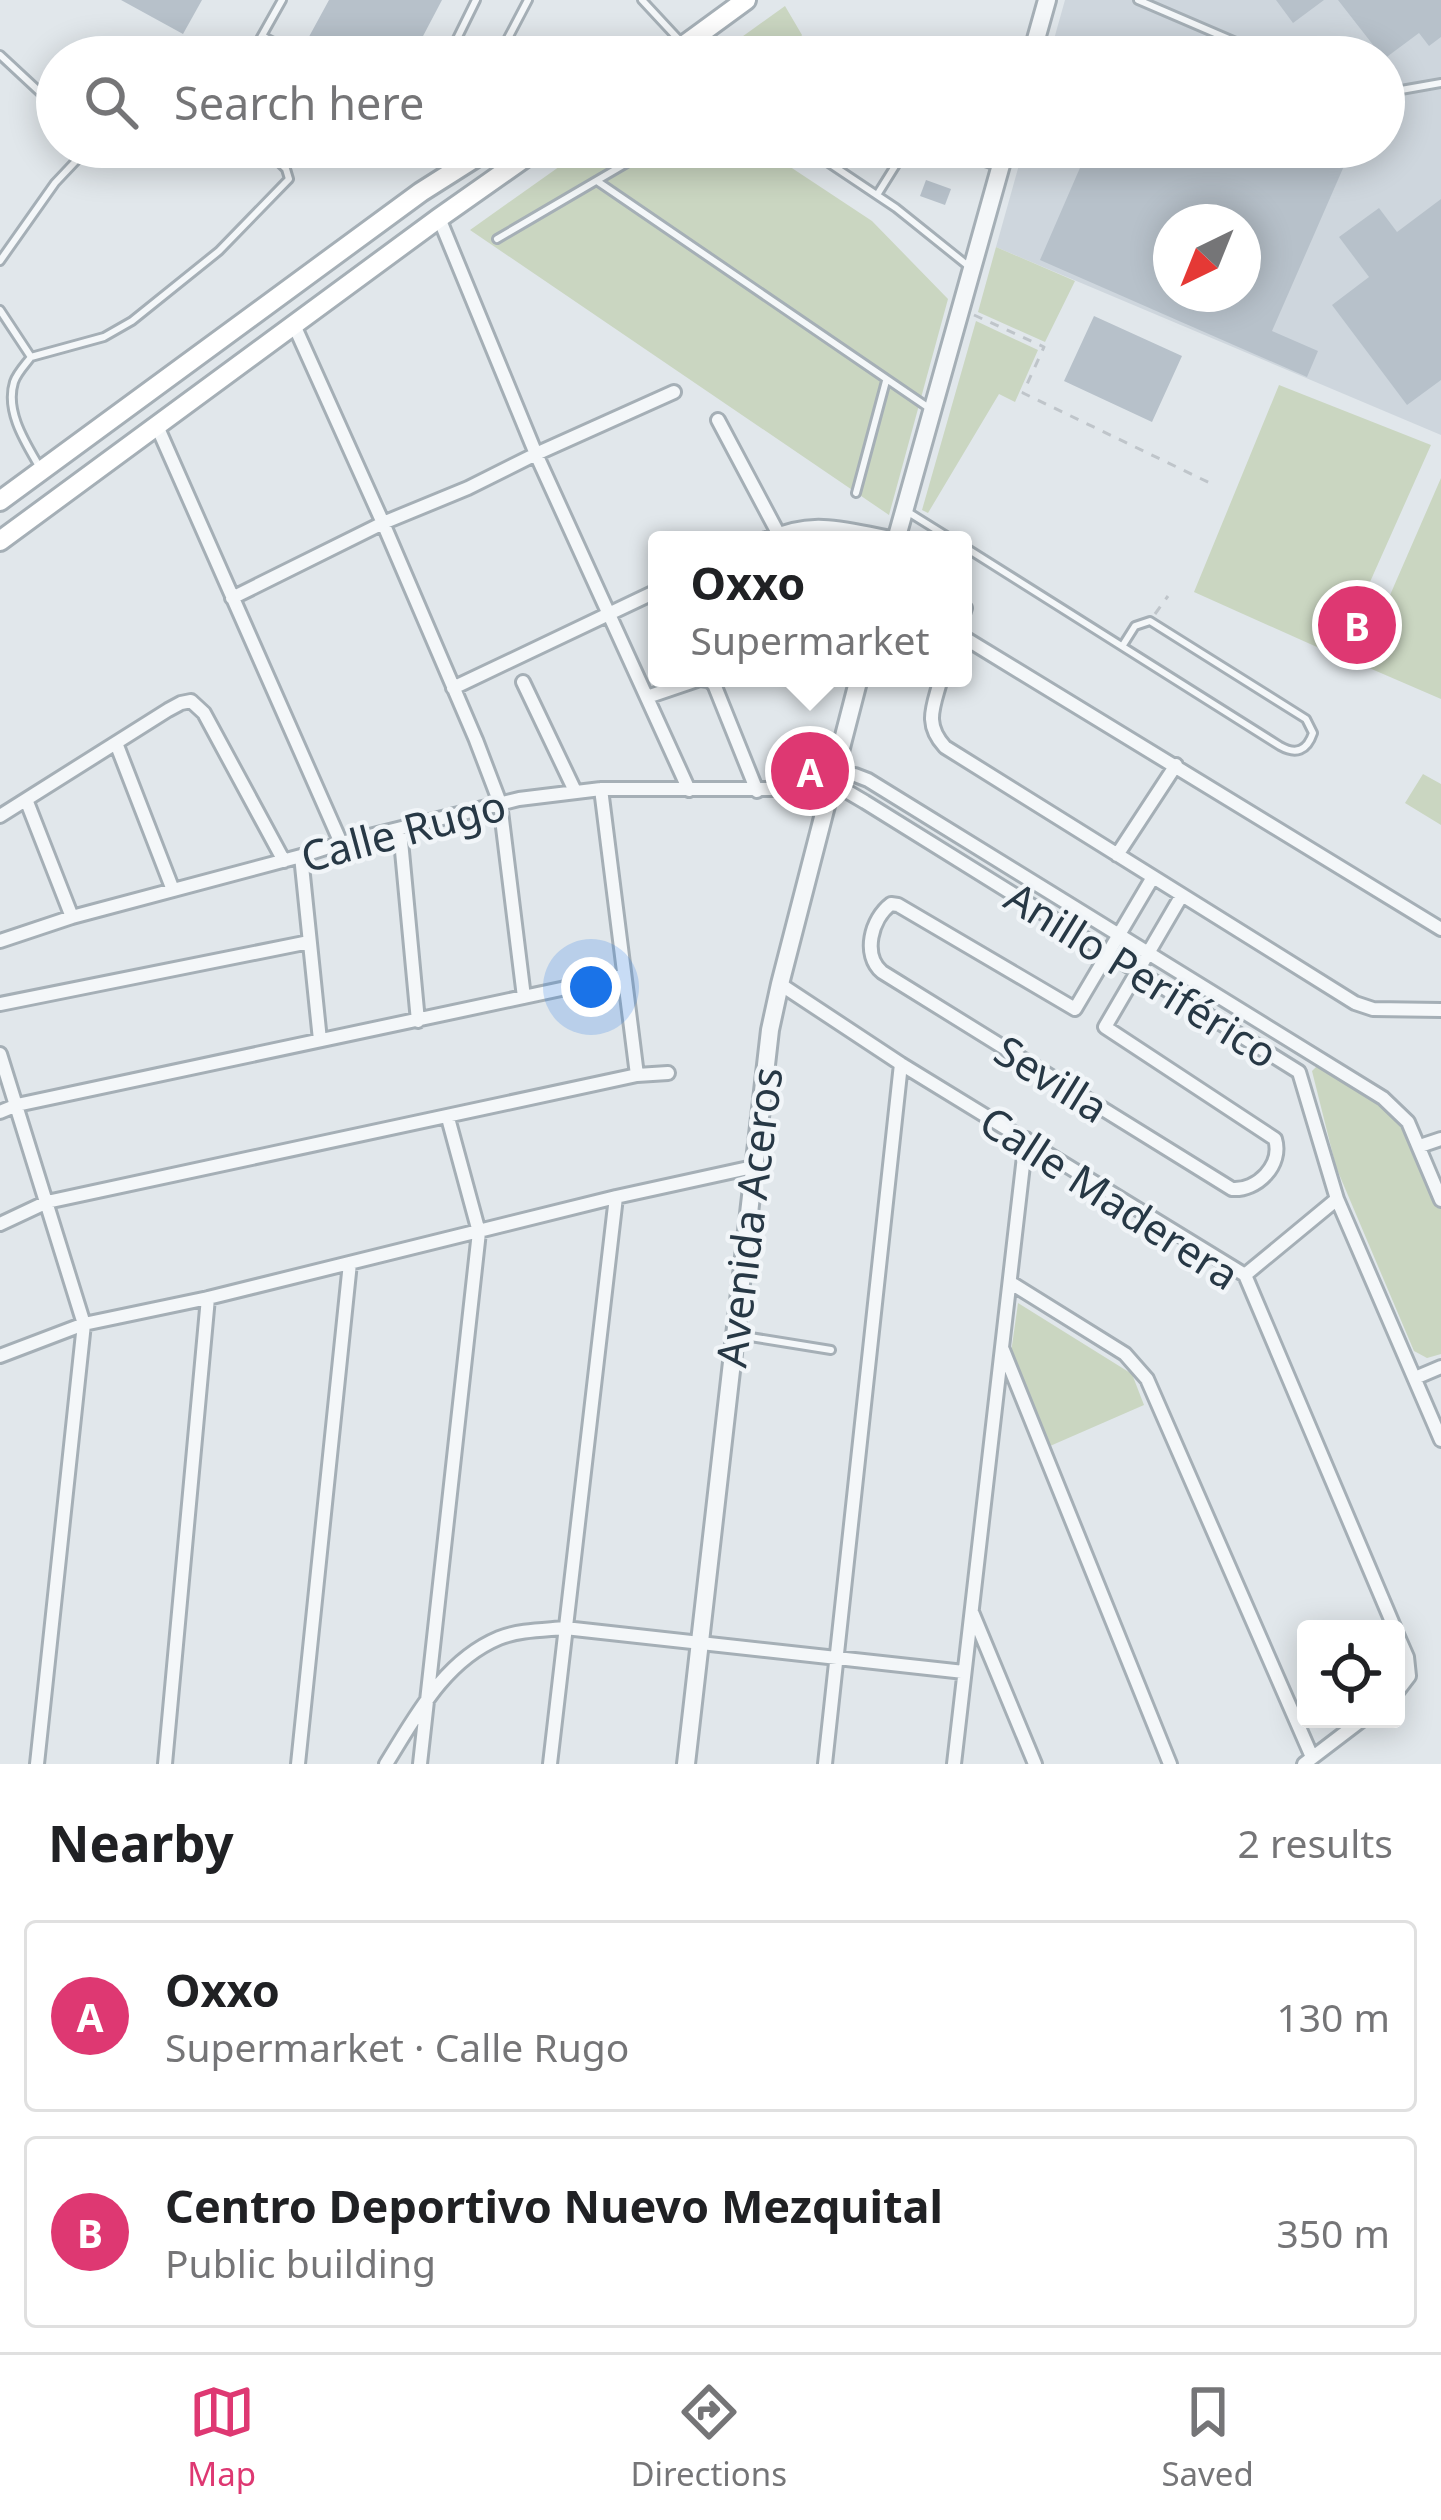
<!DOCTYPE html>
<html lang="en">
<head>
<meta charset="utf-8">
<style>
  :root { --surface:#fff; --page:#f2f2f2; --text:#202124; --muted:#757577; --line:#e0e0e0; --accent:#de3872 }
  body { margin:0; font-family:"Noto Sans",sans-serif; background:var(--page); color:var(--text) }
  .controls { position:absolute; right:36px; bottom:36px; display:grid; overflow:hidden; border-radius:12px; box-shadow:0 6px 30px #0003 }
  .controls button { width:108px; height:108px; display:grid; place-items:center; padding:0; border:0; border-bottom:3px solid var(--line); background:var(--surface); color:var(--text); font:60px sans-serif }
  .compass { position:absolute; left:1153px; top:204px; width:108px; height:108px; border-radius:50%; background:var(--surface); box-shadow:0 6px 30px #0003; rotate:223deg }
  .you { position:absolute; left:591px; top:987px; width:42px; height:42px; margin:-30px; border:9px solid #fff; border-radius:50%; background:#1a73e8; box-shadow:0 0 0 18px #1a73e833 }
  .badge { display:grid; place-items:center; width:78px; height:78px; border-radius:50%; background:var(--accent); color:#fff; font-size:39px; font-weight:700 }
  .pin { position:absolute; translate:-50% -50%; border:6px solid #fff; box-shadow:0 3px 12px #0006 }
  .popup { position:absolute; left:648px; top:531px; width:324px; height:156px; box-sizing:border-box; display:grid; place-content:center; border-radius:12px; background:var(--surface); filter:drop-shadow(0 3px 9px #0005); font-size:39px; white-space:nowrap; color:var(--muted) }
  .popup b { font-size:45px; color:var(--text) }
  .popup::after { content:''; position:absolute; left:50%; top:100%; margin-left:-24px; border:24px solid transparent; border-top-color:var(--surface) }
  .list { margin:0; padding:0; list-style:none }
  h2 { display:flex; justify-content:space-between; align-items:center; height:156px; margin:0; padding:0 48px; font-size:51px }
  h2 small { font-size:39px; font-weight:400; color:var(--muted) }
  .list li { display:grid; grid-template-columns:78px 1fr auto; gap:36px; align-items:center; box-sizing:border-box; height:192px; margin:0 24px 24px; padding:0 24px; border:3px solid var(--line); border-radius:12px }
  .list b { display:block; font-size:45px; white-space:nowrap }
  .list p { margin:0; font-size:39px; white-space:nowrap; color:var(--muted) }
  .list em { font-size:39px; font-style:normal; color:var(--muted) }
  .icon { flex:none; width:66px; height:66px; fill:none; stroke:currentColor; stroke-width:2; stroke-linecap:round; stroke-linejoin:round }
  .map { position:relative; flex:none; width:1441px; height:1764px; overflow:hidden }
  .search { position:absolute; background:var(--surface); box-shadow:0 6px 30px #0003; left:36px; right:36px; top:36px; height:132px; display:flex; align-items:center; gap:30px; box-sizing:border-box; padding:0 42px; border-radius:66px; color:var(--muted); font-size:45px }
  .sheet { height:588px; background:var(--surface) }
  nav { display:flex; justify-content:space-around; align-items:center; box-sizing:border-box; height:168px; border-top:3px solid var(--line); background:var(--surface); font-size:33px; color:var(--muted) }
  nav a { display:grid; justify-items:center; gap:6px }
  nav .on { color:var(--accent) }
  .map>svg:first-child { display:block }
  .built { fill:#ced6dd; fill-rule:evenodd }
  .green { fill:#cad6c1 }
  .building { fill:#b7c1ca; fill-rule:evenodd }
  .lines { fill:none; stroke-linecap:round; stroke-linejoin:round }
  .service-casing { stroke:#a5afb6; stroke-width:12 }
  .minor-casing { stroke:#a5afb6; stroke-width:18 }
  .tertiary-casing { stroke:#a5afb6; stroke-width:22 }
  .secondary-casing { stroke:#a5afb6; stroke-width:24 }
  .path { stroke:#bfc5ca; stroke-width:3; stroke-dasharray:9 9; stroke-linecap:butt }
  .service { stroke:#f4f7f9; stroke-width:6 }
  .minor { stroke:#f4f7f9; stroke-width:12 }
  .tertiary { stroke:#f4f7f9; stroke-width:16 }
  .secondary { stroke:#fff; stroke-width:18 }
  .labels { text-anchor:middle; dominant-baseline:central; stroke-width:9; stroke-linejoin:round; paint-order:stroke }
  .street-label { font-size:42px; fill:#273845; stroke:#f1f5f8 }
</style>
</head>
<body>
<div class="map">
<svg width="1441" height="1764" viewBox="0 0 1441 1764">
  <rect width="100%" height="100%" fill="#e1e7eb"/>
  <path class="built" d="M1065,0H1441V435L996,247L1024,147H1384V57H1049ZM1171,222H1243V294H1171Z"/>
  <path class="green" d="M785,6L802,35L789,57H714Z
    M587,147H760L872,221L948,299L889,515L470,230Z
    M996,247L1075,281L1045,342L978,312Z
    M976,321L1038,350L1015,402L999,394L928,513L922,510Z
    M1279,385L1431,445L1337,656L1194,592Z
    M1441,478V699L1360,664Z
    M1423,774L1441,784V825L1405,803Z
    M1317,1066L1367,1092L1403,1121L1441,1206V1354L1427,1358L1414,1351L1336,1167L1312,1071Z
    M1018,1303L1132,1374L1144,1405L1050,1446L1011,1353Z"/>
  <path class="building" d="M121,0H202L183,34Z
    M329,0H442L412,57H329L305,44Z
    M1276,0H1324L1293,23Z
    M1338,0H1441V37L1429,46L1419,33L1384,59Z
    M1089,147H1302L1344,166L1272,331L1318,351L1307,377L1040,260ZM1171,222H1243V294H1171Z
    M926,180L951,189L945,205L920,196Z
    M1441,199V380L1407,405L1332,305L1369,277L1339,237L1379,208L1397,232Z
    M1094,316L1182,356L1152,422L1064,381Z"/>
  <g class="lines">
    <defs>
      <path id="service" d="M642,0L682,43
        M1138,0L1271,57
        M262,36L302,57
        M0,55L57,108
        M250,57L282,0
        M448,57L476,0
        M487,57L507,40L528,0
        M1384,93L1441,83
        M805,147L896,208L967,265
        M940,147L997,166
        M597,181L929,408
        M877,195L907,147
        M497,239L654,147
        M0,261L55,183L89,147
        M0,310L31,357C25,365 17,373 14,382C5,411 25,442 39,466
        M31,357L104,337L132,321L219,251L289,179L286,169L264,147
        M856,493L886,381
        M908,512L953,540
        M963,546L1280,746C1296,755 1307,751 1313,733L1306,719L1150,621L1135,626L1123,645
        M738,1335L831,1350"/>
      <path id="minor" d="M439,218L536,454L689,790
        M294,325L383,523L476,740L500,803L524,997
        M718,420L778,533
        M157,426L341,843
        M764,540C815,516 844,530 897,539
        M232,598L383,523L468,488L536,454L674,392
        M963,614L965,608
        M963,637L1441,929
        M941,678C934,706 923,723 945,747L1355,1003L1373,1009L1441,1010
        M523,682L575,791
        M453,688L657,591
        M647,697L700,679L708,680L714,684L757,791
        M116,743L173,890
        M828,786L848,792L865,802L1299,1072L1337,1199L1441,1440
        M601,789L637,1075
        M27,802L72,917
        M0,816L168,710L181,703L191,701L204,713L284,861
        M400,830L418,1021
        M1117,855L1176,765
        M301,856L320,1040
        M1153,877L1075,1009L898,905L891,904C871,919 862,955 882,972L1232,1189C1257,1191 1283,1165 1275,1139L1105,1027L1182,895
        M0,941L72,917L301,856L341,843L519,799L601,789H782L843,775H855L868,780L1383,1098L1408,1122L1441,1200
        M780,984L901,1064L1245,1275L1395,1629
        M0,1004L309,942
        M0,1054L84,1324L37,1764
        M0,1112L17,1105L622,976
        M1420,1146L1441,1139
        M0,1224L47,1202L637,1075L668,1073
        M1245,1275L1337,1199
        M1011,1283L1125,1354L1147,1379L1312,1757
        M1003,1350L1170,1764
        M0,1356L84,1324L208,1298L616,1197L753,1167
        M1415,1378L1441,1367
        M972,1612L1035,1764
        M1396,1632L1407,1657L1409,1676L1396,1693
        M165,1764L208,1298
        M298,1764L350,1263
        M386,1764C416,1716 444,1661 499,1638C519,1630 544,1630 565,1628L964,1672
        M420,1764L479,1232L448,1118
        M550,1764L616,1197
        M825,1764L901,1064
        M954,1764L1026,1139
        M1304,1764L1363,1719"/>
      <path id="tertiary" d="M1031,57L1047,0
        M896,540L1006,147
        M686,1764L770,1030L780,984L859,678"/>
      <path id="secondary" d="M668,57L746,0
        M0,501L421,192L492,147
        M0,541L439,218L540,147"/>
    </defs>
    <use href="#service" class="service-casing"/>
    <use href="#minor" class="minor-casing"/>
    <use href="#tertiary" class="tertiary-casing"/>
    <use href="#secondary" class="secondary-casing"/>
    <path class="path" d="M974,315L1044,347L1023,393L1212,484
      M1155,614L1168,596"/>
    <use href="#service" class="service"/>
    <use href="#minor" class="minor"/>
    <use href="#tertiary" class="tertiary"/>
    <use href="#secondary" class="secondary"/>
  </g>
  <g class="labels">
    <g class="street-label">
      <text transform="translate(403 830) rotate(-15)">Calle Rugo</text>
      <text transform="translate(1142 974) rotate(32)">Anillo Periférico</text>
      <text transform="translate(1052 1078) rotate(32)">Sevilla</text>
      <text transform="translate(1110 1197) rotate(33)">Calle Maderera</text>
      <text transform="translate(748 1217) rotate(-83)">Avenida Aceros</text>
    </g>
  </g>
</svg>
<div class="controls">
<button><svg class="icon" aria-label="locate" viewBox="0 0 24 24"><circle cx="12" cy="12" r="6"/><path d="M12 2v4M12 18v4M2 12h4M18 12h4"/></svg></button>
</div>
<svg class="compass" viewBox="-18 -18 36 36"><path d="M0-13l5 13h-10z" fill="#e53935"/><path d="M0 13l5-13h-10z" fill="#757577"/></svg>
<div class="you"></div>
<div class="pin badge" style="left:810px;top:771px">A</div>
<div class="popup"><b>Oxxo</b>Supermarket</div>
<div class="pin badge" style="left:1357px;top:625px">B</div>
<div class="search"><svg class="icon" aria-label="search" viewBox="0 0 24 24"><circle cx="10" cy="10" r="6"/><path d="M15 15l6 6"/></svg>Search here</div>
</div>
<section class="sheet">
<h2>Nearby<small>2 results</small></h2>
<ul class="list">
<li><span class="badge">A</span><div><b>Oxxo</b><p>Supermarket · Calle Rugo</p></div><em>130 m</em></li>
<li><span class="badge">B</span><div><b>Centro Deportivo Nuevo Mezquital</b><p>Public building</p></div><em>350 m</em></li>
</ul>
</section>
<nav>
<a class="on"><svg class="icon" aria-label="map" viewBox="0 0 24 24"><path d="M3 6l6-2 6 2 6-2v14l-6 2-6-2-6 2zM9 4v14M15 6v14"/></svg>Map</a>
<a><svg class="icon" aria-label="directions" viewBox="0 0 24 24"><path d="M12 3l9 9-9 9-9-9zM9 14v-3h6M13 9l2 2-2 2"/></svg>Directions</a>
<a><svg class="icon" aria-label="saved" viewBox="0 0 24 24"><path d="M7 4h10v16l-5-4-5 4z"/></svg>Saved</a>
</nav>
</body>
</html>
